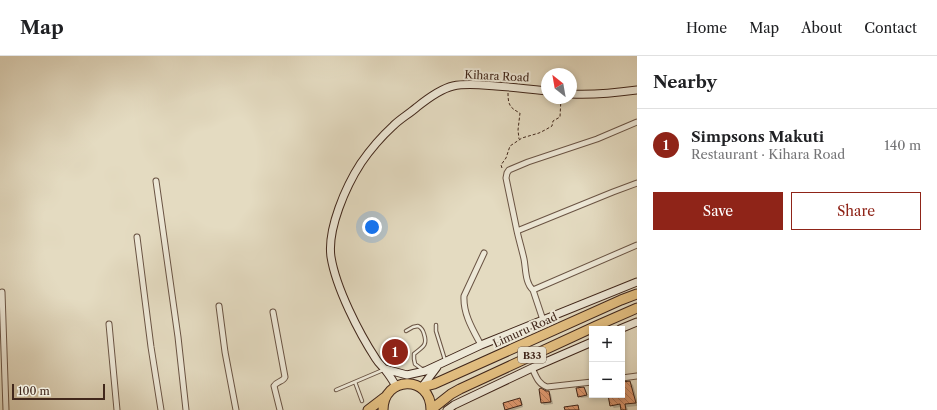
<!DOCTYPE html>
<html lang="en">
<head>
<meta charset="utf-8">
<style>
  :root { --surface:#fff; --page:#f2f2f2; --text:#202124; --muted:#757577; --line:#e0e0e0; --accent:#8f2418 }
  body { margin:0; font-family:"Libre Caslon Text",serif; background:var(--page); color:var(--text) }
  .controls { position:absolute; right:12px; bottom:12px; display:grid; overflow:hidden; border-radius:0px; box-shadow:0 2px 6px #0003 }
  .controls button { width:36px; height:36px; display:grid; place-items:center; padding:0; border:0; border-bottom:1px solid var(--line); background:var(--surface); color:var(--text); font:20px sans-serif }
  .compass { position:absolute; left:541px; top:12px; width:36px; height:36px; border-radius:50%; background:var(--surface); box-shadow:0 2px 6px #0003; rotate:329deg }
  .scale { position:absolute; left:12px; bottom:10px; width:93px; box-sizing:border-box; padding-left:4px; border:2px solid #41271b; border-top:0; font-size:11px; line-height:14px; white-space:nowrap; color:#41271b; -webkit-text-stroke:3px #ede8d7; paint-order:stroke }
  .you { position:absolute; left:372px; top:171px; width:14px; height:14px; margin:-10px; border:3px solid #fff; border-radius:50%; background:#1a73e8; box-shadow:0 0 0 6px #1a73e833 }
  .badge { display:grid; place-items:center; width:26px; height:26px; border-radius:50%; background:var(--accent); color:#fff; font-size:13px; font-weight:700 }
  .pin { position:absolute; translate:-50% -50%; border:2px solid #fff; box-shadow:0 1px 4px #0006 }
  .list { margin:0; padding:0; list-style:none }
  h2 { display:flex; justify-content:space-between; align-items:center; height:52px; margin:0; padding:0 16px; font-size:17px }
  h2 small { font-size:13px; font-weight:400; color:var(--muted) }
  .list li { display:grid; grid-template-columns:26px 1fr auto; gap:12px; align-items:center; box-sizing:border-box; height:72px; padding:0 16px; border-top:1px solid var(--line) }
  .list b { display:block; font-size:15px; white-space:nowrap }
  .list p { margin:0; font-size:13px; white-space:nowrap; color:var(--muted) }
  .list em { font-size:13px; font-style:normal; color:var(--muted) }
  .actions { display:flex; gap:8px; padding:12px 16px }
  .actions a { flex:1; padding:9px 0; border:1px solid var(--accent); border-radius:0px; text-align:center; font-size:14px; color:var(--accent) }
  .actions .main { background:var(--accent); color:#fff }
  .map { position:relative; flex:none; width:637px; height:354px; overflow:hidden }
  header { display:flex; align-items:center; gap:24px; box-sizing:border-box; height:56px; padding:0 20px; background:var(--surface); border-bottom:1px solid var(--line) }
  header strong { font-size:19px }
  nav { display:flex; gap:22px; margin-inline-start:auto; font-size:14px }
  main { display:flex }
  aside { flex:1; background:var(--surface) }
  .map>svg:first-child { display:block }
  .shadow { fill:#0003 }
  .building { fill:url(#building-back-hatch); stroke:#41271b }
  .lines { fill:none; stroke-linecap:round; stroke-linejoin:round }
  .lane-casing { stroke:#6a5444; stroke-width:4.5 }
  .street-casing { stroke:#6a5444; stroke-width:7 }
  .secondary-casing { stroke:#41271b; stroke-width:9 }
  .highway-casing { stroke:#41271b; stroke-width:11 }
  .path { stroke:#41271b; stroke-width:1; stroke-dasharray:3 2; stroke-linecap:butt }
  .lane { stroke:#ede8d7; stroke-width:2.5 }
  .street { stroke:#ede8d7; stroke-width:5 }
  .secondary { stroke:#ede8d7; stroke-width:7 }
  .highway { stroke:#e2be80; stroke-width:9 }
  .labels { text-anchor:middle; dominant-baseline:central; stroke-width:4; stroke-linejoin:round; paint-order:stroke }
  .shield { fill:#ede8d7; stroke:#756153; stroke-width:1 }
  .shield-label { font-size:10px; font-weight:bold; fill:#41271b }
  .street-label { font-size:11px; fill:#41271b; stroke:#ede8d7 }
</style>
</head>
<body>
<header>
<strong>Map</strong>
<nav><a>Home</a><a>Map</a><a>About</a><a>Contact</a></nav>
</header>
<main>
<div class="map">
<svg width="637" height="354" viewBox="0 0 637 354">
  <defs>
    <pattern id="building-back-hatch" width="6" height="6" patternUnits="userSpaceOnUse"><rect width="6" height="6" fill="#e09b72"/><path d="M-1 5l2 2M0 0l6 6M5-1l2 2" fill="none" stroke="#b77e5d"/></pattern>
  </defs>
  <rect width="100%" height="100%" fill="#e4dbc1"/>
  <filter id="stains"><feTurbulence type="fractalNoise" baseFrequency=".005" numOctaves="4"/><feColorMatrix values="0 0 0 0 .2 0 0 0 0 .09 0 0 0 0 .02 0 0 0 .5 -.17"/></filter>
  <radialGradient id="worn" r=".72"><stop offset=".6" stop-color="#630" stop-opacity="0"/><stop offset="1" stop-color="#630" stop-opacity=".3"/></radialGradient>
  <path class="shadow" d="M630,326L633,329L637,344V350L627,351L628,354H622L621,351L614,352L611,349L609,339H622V327Z
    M584,332L586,334L588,341L581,342L579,340Z
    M540,334L549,336L551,338L553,348L544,349L542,347Z
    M520,343L522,345L523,351L514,354H506L504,347Z"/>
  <path class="building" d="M630,325L636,347L625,348L626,354H621L620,348L610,350L608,339H622V326Z
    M584,331L587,339L578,341L576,332Z
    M541,332L546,335H549L551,346L541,347L539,333Z
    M520,342L522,349L505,354L503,347Z
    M578,349L579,354H565L564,351Z"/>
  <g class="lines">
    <defs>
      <path id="lane" d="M436,269V275L445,304
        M406,275L413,271L418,270C422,272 423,274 424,278C428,290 422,291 414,298V303L415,308L423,314
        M355,326L362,345
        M336,334L383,314"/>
      <path id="street" d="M156,125L178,281L186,354
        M637,127L613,136L517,175C519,184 522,194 524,203C526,213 525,227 533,234L637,189
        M517,175L506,122L507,117L509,114L528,106L597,83L637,66
        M137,181L151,291L161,354
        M533,234L543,264
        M2,236L6,354
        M219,250L225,296L236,354
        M273,256L285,321C283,326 277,325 274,330L280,354
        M109,268L117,354
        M481,289C473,274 463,258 464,240L484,197
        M532,312C536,320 538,328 547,331L592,326
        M622,322L637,320"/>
      <path id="secondary" d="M571,38C593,39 615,37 637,34
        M620,273L637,266
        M385,313L407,319L425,315L481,289L637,226
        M396,330C393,325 390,320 386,315C383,311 379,308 376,303C359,277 336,232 331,201C327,173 346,130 361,107C370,94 381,81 393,70C400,63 409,58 417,51C427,43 440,33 453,30C467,27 482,29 496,30C513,31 530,33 547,35
        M422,331L437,311
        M447,354L454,349L532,312L592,286"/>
      <path id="highway" d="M422,331L434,328L621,244L637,238
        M432,353L451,338L460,333L596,270L637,252
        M368,354L385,341
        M383,354C383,320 431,318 431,354"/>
    </defs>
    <use href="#lane" class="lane-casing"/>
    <use href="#street" class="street-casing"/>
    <use href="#secondary" class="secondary-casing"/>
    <use href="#highway" class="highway-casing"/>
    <path class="path" d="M508,37C508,49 510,52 520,57L518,74L519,83
      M502,112L501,109L506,102L510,90L522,82L539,77L545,74L552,70L553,65L560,61L561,42"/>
    <use href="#lane" class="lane"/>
    <use href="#street" class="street"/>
    <use href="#secondary" class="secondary"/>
    <use href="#highway" class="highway"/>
  </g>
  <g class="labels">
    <rect class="shield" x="518" y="291" width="28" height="16" rx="3"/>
    <g class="shield-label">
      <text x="532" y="299">B33</text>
    </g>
    <g class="street-label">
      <text transform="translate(497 20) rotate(3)">Kihara Road</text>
      <text transform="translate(525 274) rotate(-24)">Limuru Road</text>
    </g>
  </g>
  <rect width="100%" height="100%" filter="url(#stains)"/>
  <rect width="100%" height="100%" fill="url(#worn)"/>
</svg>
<div class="controls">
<button>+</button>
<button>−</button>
</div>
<svg class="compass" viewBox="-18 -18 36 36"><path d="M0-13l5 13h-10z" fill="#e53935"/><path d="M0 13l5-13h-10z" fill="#757577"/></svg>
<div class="scale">100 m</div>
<div class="you"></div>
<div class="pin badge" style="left:395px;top:296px">1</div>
</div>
<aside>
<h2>Nearby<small></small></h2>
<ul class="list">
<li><span class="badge">1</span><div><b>Simpsons Makuti</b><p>Restaurant · Kihara Road</p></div><em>140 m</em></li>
</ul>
<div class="actions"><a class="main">Save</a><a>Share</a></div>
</aside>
</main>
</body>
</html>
